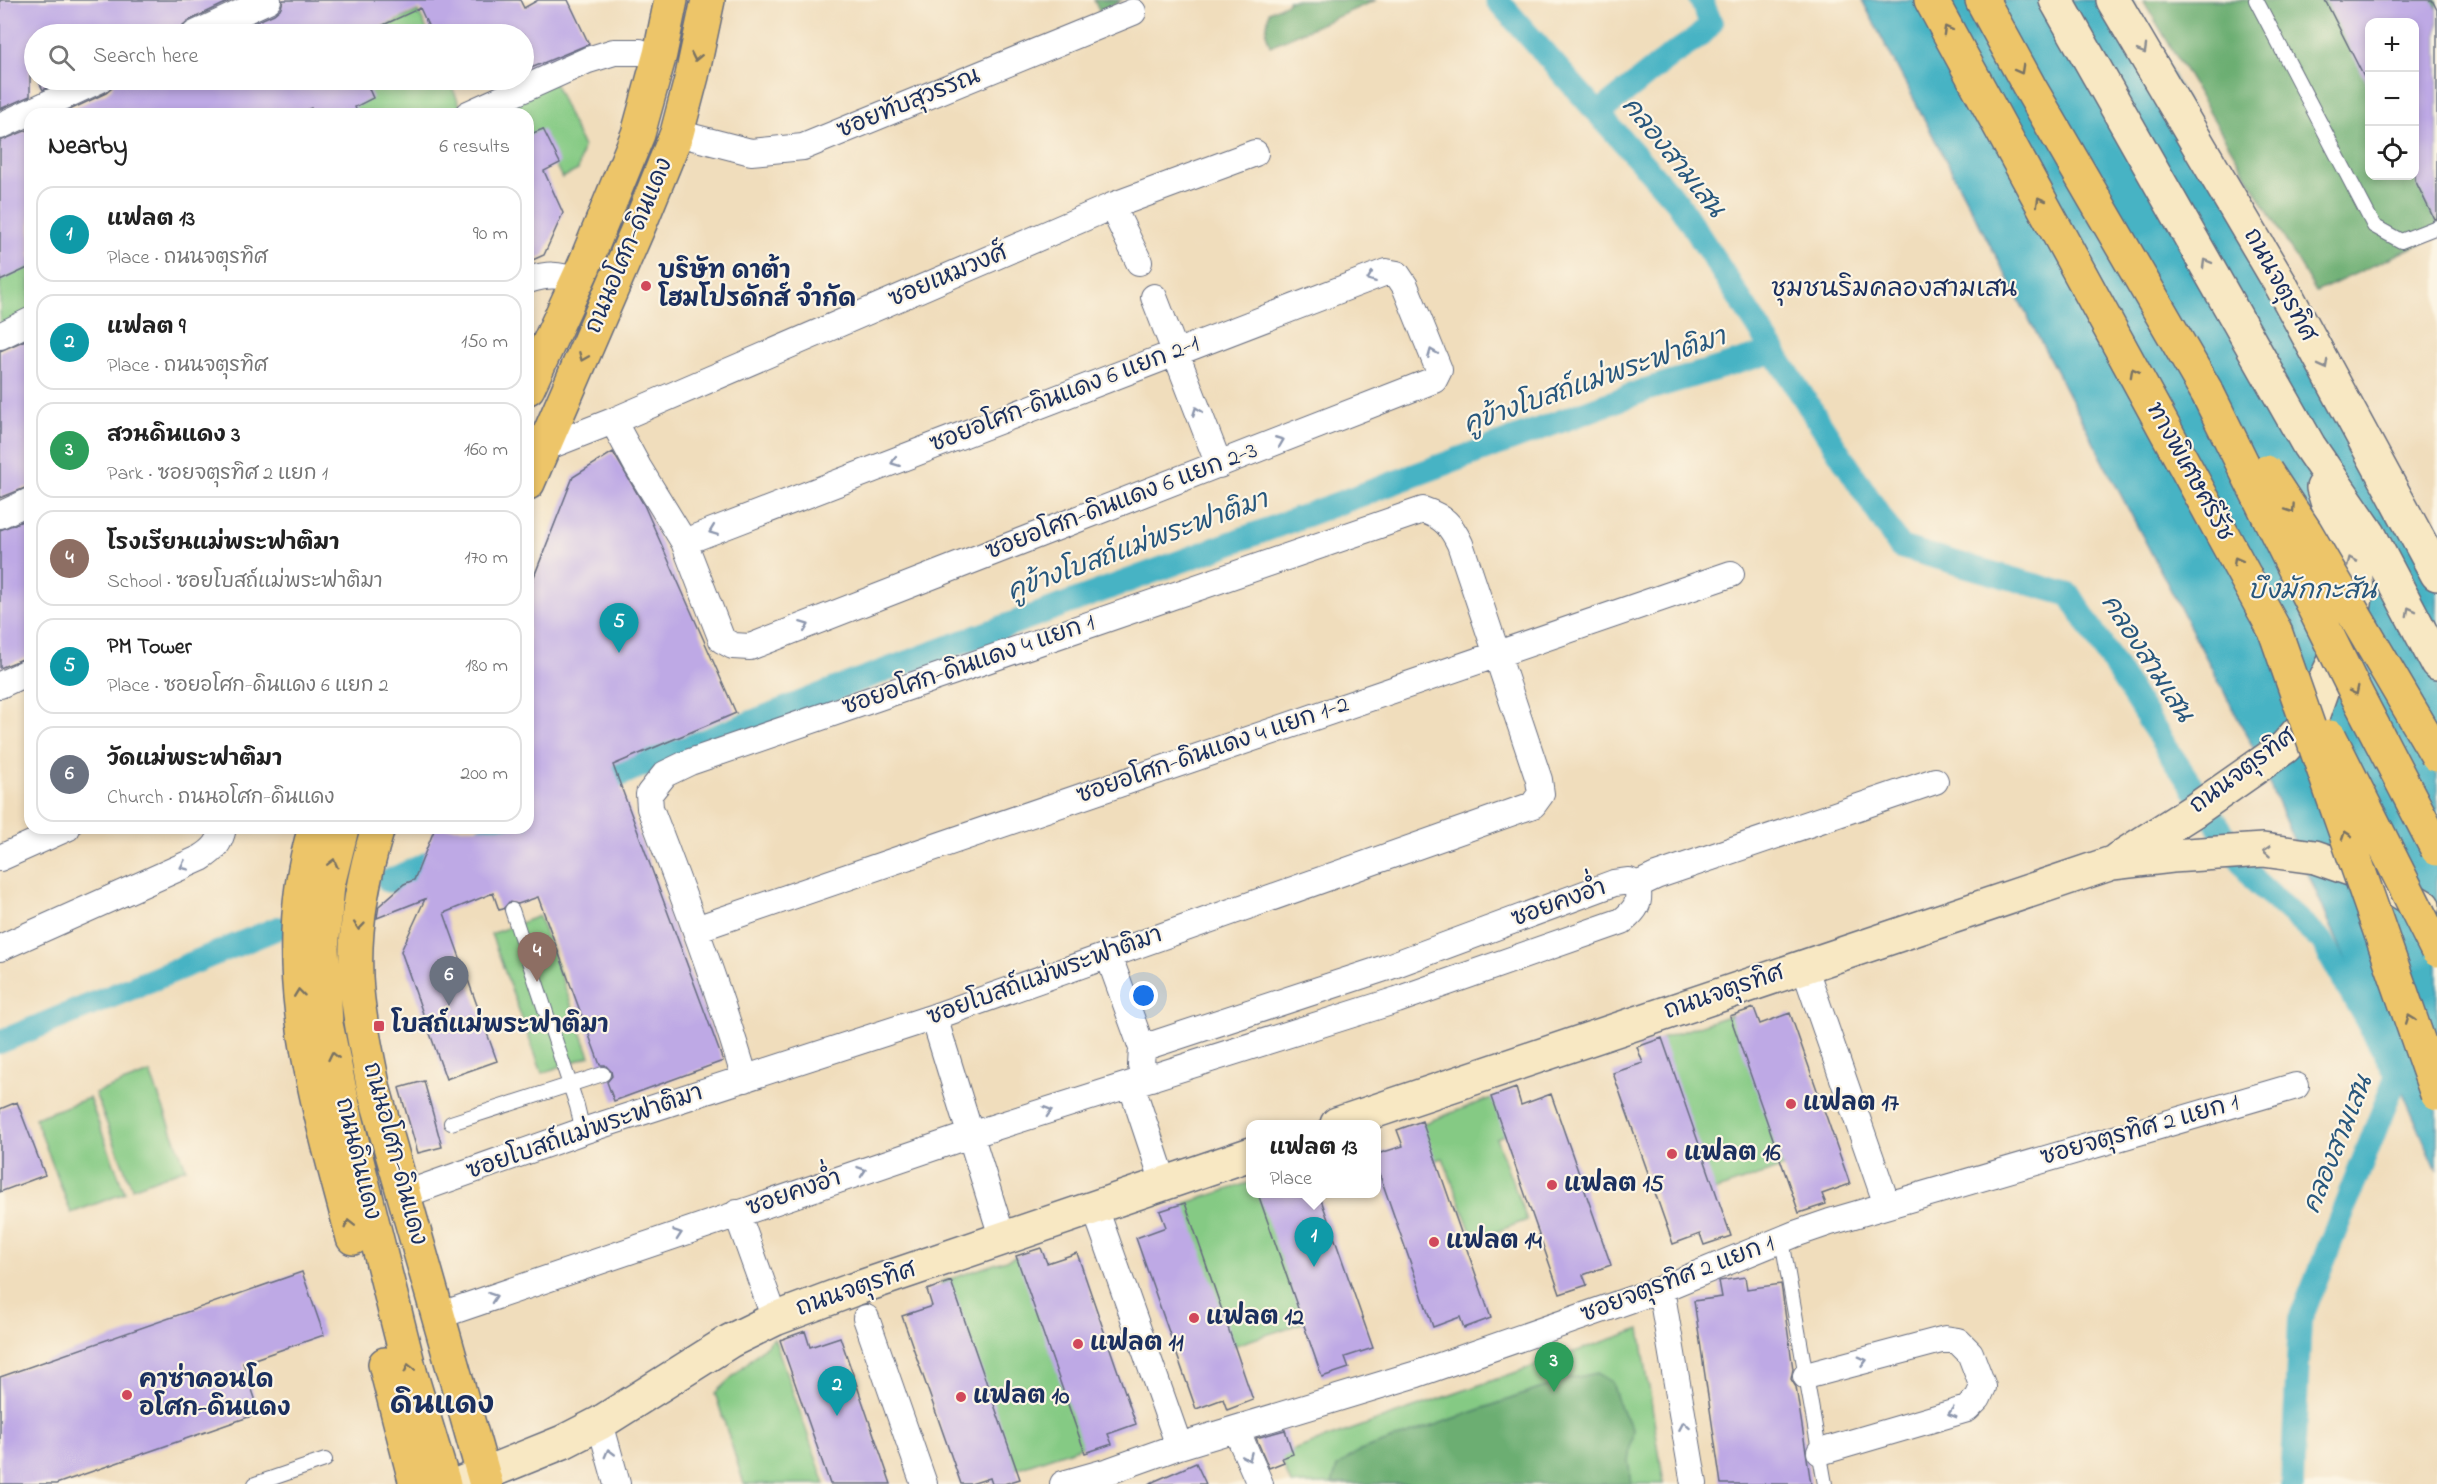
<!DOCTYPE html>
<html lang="en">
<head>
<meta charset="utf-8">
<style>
  :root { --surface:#fff; --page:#f2f2f2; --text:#222; --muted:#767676; --line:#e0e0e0; --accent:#d1495b }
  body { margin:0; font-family:"Indie Flower","Playpen Sans Thai",sans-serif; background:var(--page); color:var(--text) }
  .controls { position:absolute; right:18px; top:18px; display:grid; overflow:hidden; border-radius:12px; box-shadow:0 3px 9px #0003 }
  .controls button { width:54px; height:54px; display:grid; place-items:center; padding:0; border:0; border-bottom:2px solid var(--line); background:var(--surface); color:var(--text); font:30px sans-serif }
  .you { position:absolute; left:1144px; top:996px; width:21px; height:21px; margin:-15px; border:4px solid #fff; border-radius:50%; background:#1a73e8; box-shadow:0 0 0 9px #1a73e833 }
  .badge { display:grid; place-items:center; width:39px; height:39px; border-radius:50%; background:var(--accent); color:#fff; font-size:20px; font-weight:700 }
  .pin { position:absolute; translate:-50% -50px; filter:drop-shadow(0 2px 3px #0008) }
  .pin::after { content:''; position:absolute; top:32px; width:21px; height:18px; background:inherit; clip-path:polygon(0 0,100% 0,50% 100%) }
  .popup { position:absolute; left:1246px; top:1120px; width:135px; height:78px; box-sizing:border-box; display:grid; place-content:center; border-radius:12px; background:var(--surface); filter:drop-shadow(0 2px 4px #0005); font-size:20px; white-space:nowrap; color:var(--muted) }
  .popup b { font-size:22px; color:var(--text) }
  .popup::after { content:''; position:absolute; left:50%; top:100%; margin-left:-12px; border:12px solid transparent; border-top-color:var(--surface) }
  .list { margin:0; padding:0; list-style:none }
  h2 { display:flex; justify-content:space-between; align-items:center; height:78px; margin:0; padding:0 24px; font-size:26px }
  h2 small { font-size:20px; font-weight:400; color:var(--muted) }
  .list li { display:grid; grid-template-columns:39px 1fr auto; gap:18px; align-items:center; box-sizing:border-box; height:96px; margin:0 12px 12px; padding:0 12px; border:2px solid var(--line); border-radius:18px }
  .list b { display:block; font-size:22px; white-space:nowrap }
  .list p { margin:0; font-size:20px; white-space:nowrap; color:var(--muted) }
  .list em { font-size:20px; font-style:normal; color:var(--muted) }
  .icon { flex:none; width:33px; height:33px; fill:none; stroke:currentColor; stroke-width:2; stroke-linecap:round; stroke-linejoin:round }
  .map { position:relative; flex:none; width:2437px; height:1484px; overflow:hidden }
  .search { position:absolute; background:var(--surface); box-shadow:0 3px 9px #0003; left:24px; top:24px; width:510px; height:66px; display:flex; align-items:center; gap:15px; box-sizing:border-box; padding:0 21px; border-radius:33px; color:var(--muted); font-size:22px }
  .panel { position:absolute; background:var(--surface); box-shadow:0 3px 9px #0003; left:24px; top:108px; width:510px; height:726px; border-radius:18px }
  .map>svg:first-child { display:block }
  .green { fill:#85ca84; stroke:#507c71; stroke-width:1.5 }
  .forest { fill:#6cae72; stroke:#446e68; stroke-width:1.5; fill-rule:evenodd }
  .water { fill:#47b3c4; stroke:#317191; stroke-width:1.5 }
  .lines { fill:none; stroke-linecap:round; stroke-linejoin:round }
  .canal { stroke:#47b3c4; stroke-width:24 }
  .building { fill:#bea9e5 }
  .lane-casing { stroke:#666c7f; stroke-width:16 }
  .street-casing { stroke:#666c7f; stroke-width:28 }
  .secondary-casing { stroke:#666c7f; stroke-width:36 }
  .primary-casing { stroke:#666c7f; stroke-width:36 }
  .highway-casing { stroke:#666c7f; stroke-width:36 }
  .lane { stroke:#fff; stroke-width:14 }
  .street { stroke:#fff; stroke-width:26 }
  .secondary { stroke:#f8e8c3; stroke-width:33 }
  .primary { stroke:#edc569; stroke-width:33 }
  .highway { stroke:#edc569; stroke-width:33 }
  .highway-bridge-casing { stroke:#666c7f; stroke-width:36; stroke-linecap:butt }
  .highway-bridge { stroke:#edc569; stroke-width:33 }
  .oneway { stroke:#797263 }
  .oneway2 { stroke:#8a8c90 }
  .oneway3 { stroke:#8d97ae }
  .poi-dot { fill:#d1495b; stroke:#fcf5e5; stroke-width:2 }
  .labels { text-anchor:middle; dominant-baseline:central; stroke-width:4.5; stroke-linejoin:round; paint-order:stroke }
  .street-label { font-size:24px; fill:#1b2f5e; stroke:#fcf5e5 }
  .poi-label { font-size:24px; font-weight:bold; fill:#1b2f5e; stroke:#fcf5e5; text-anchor:start }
  .water-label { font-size:26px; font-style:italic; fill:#28577d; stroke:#fcf5e5 }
  .neighbourhood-label { font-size:26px; fill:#1b2f5e; stroke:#fcf5e5 }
  .district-label { font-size:30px; font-weight:bold; fill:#1b2f5e; stroke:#fcf5e5 }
</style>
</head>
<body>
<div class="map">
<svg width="2437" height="1484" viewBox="0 0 2437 1484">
  <rect width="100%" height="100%" fill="#fcf5e5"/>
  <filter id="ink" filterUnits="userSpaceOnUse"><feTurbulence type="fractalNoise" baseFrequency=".0167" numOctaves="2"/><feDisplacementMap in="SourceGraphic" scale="12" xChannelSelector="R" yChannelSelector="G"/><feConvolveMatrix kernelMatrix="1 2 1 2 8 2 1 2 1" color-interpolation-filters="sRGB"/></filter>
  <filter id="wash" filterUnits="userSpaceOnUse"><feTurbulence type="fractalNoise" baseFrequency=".008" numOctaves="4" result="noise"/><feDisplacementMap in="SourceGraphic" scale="24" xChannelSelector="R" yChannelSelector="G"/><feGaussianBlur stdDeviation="1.35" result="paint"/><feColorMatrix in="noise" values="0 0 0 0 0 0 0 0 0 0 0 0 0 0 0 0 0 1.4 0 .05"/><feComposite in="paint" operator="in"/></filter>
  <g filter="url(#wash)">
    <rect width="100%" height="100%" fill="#f0ddbc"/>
    <path class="green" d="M418,11L429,34H368Z
      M359,80H449L461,108L449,114H336L366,98Z
      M554,82L583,147L578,170L562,178L541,135L528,140V114H489Z
      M30,258V311L0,325V272Z
      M539,916L590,1056L542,1073L491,934Z
      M1731,1015L1784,1167L1714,1191L1660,1039Z
      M150,1073L186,1168L132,1188L95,1093Z
      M1494,1097L1507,1134L1496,1138L1527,1220L1474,1240L1443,1158L1432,1161L1419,1125Z
      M89,1098L125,1193L71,1213L35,1118Z
      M1251,1182V1194H1265L1308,1321L1227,1348L1180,1205Z
      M1024,1254L1090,1444L1006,1472L941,1282Z
      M1640,1329L1664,1484H1291L1279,1455Z
      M774,1338L825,1484H744L715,1393Z"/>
    <path class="forest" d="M1094,0H1122L1100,13Z
      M1288,0H1376L1270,46L1266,33L1269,12L1289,2Z
      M2143,0H2437V236L2316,292ZM2370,22H2414V176H2370Z
      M1597,1373L1612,1382L1620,1408L1633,1430L1628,1461L1632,1484H1332L1337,1467L1357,1452L1568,1379Z"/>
    <path class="water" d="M1862,0H2132L2437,562V1171L2255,751Z"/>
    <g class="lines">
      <path class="canal" d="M1497,0L1678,203L1900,547L2070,595L2171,755L2255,881L2322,941L2397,1075L2300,1320L2292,1484
        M1598,113C1622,96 1644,76 1668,58C1683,46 1700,40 1711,23L1701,0
        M528,818L633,769L843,686L1648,389L1775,351
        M389,881L506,828
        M0,1042L278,928"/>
    </g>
    <g id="blocks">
      <path class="building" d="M0,0H232L188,21L182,26L180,34H34V73L30,64V96L0,109Z
        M283,0H520L524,8L538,0H568L589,44L524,71V34H432L420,8L364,34H229L274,14L281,8Z
        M2325,0H2432L2437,10V218L2434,219L2415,180V22H2370V89Z
        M38,80H64L43,90Z
        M114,80H365L373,98L355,107L358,114H314L311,108L297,114H61L106,93L112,88Z
        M30,129V267L0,281V141Z
        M543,129L560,163L544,171L563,213L544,255L528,262V135Z
        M30,338V486L0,498V351Z
        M613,452L644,505L736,713L613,765L723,1061L614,1101L607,1082L612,1076L611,1071L605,1065H600L538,897L518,904L509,902L503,909L499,910L493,893L444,913L497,1061L446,1079L401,951L425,899L377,918L379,906L404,884L414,880L435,828H528V592L573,477Z
        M30,518V656L0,668V530Z
        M1754,1008L1760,1024L1790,1013L1850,1184L1822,1194L1826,1204L1799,1213L1730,1016Z
        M1662,1038L1731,1236L1704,1245L1700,1234L1673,1244L1613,1073L1643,1063L1637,1047Z
        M424,1081L442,1147L418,1153L399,1088Z
        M1516,1088L1521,1105L1551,1094L1611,1265L1583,1275L1587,1285L1560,1294L1491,1097Z
        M17,1102L45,1175L0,1192V1109Z
        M1422,1121L1491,1318L1464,1328L1460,1317L1433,1327L1377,1167V1154L1403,1146L1397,1130Z
        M1258,1194H1319L1373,1348L1345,1357L1349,1368L1322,1377Z
        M1185,1203L1253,1400L1227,1410L1223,1399L1196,1409L1136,1238L1166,1227L1160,1211Z
        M1041,1248L1047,1263L1077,1253L1136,1424L1108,1434L1112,1444L1085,1453L1016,1256Z
        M302,1272L324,1335L243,1363L260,1413L56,1484H0V1377Z
        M1745,1277L1747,1289L1781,1284L1793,1369L1791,1379L1796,1387L1811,1484H1721L1694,1301L1722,1297L1719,1281Z
        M951,1281L1020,1479L1004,1484H992L990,1478L971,1484H961L902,1316L932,1306L927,1290Z
        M805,1331L810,1347L840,1337L891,1484H830L780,1340Z
        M1285,1430L1293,1454L1282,1458L1284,1462L1269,1468L1256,1438Z
        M1196,1463L1206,1484H1148Z"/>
    </g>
  </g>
  <g filter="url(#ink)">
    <use href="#blocks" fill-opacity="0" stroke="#666c7f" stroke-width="1.5"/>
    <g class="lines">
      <defs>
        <path id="lane" d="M2256,0L2374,226L2401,241L2437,227
          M512,910L577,1106L583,1131
          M451,1123L603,1074
          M1782,1240L1825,1484
          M255,1484L325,1460"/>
        <path id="street" d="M195,34L268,0
          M468,114L588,60L614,52H640
          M0,126L99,80
          M677,133L751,152L803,147L1133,12
          M1112,206L1139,262
          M528,280C548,274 558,274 577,281
          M1154,297L1219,465
          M0,336L30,321
          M613,421L638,467L684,542L722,640L733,646L750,647L1434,380L1439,370L1405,286L1397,274L1386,272L684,542
          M544,448L613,421L1112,206L1255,153
          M0,515L30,501
          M0,685L30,671
          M0,858L67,828
          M1637,885L1656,876L1935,781
          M696,929L1731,574
          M0,948L201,858C214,850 220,843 223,828
          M1108,954L1142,1048
          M1804,966L1887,1205
          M934,1017L1003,1240
          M1131,1084L1164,1183
          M403,1195L583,1131L934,1017L1533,805L1541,794L1539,780L1460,544C1451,525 1444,517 1423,510L690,762L665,774L649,794L650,808C684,897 718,987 745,1079
          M1095,1208L1179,1446
          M737,1213L775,1319
          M1661,1289L1694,1484
          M438,1316L970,1135L1397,1000L1622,921C1636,910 1641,903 1637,885L1629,881L1614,883L1385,968L1142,1048L1141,1066L1152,1078
          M866,1318L924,1484
          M1806,1376L1945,1339L1958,1341L1970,1353L1983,1387L1978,1398L1967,1409L1820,1452
          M600,1423L617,1484
          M1236,1429L1260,1484
          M1063,1484L1109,1471L1179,1446L1417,1374L1661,1289L1795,1234L1830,1222L2296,1086"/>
        <path id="secondary" d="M2056,0L2309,446L2369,534L2437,663
          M2113,0L2281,285L2437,574
          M2118,859L2195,810L2285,747L2313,715L2325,681L2352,624L2357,590L2355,570L2332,517L2323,488
          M1337,1124L2112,863L2172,856L2263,850L2315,857L2379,879L2423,906
          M459,1484L563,1442L600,1423L730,1341L775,1319L852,1290L1251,1154"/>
        <path id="primary" d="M528,388L584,266L638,134L660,54L671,0
          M528,483L639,226L677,133L692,76L708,0
          M315,828C272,967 318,1103 353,1238
          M342,828L328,885L322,948L326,1024L343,1105L411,1375L444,1484
          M378,828C362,880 352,937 357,991C360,1025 368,1057 374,1090L486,1484
          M385,1364L416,1484"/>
        <path id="highway" d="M1931,0L2275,631
          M1982,0L2029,86L2208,394"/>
      </defs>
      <use href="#lane" class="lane-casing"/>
      <use href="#street" class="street-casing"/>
      <use href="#secondary" class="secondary-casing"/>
      <use href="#primary" class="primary-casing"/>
      <use href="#highway" class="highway-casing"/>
      <use href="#lane" class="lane"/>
      <use href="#street" class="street"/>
      <use href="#secondary" class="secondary"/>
      <use href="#primary" class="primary"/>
      <use href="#highway" class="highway"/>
      <defs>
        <path id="highway-bridge" d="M2208,394L2357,695L2437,849
          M2266,472L2305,531L2437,755
          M2275,631L2437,1094
          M2330,737L2437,950"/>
      </defs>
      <use href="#highway-bridge" class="highway-bridge-casing"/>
      <use href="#highway-bridge" class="highway-bridge"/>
    </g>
    <defs><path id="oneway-chevron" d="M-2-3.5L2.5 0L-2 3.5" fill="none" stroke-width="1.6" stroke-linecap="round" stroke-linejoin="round" transform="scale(1.5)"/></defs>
    <g class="oneway">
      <use href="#oneway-chevron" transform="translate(1947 30) rotate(-119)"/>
      <use href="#oneway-chevron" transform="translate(696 57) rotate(102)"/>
      <use href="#oneway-chevron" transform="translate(2020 70) rotate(61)"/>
      <use href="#oneway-chevron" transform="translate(2040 201) rotate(-119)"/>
      <use href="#oneway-chevron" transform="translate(583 357) rotate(113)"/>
      <use href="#oneway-chevron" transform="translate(2134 372) rotate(-119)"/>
      <use href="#oneway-chevron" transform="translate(2291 509) rotate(56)"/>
      <use href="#oneway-chevron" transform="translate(2237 561) rotate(-119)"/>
      <use href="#oneway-chevron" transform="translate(2355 691) rotate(63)"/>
      <use href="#oneway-chevron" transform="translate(2346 835) rotate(-109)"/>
      <use href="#oneway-chevron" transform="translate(333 863) rotate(-76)"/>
      <use href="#oneway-chevron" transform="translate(359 926) rotate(96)"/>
      <use href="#oneway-chevron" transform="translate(299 993) rotate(-97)"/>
      <use href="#oneway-chevron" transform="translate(2410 1019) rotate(-110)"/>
      <use href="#oneway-chevron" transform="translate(333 1056) rotate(-102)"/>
      <use href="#oneway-chevron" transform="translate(349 1224) rotate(-104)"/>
      <use href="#oneway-chevron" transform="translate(409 1368) rotate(-104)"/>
    </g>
    <g class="oneway2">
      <use href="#oneway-chevron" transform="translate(2143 50) rotate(60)"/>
      <use href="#oneway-chevron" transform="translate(2206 263) rotate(-120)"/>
      <use href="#oneway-chevron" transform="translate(2324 365) rotate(62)"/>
      <use href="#oneway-chevron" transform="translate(2351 561) rotate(-113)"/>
      <use href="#oneway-chevron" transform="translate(2410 611) rotate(-118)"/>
      <use href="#oneway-chevron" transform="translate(2267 851) rotate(-176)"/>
    </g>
    <g class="oneway3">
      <use href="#oneway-chevron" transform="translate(1371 278) rotate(159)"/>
      <use href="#oneway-chevron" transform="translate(1432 353) rotate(-112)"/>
      <use href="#oneway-chevron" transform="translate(1197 411) rotate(-111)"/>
      <use href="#oneway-chevron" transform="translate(1280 441) rotate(-22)"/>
      <use href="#oneway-chevron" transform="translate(895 462) rotate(159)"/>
      <use href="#oneway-chevron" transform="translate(713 531) rotate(159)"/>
      <use href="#oneway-chevron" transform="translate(805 626) rotate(-21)"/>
      <use href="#oneway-chevron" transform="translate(184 866) rotate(156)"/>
      <use href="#oneway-chevron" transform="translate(1048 1111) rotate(-18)"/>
      <use href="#oneway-chevron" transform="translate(862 1171) rotate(-19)"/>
      <use href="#oneway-chevron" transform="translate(678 1234) rotate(-19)"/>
      <use href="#oneway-chevron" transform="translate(493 1297) rotate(-19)"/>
      <use href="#oneway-chevron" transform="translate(1863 1361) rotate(-15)"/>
      <use href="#oneway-chevron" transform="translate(1952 1413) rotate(164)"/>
      <use href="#oneway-chevron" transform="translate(1684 1426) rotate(-100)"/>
      <use href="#oneway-chevron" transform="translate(609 1453) rotate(-105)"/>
      <use href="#oneway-chevron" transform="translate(1248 1457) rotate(66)"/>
    </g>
  </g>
  <g class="poi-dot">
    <circle cx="646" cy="286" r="6"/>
    <rect x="373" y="1020" width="12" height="12" rx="3"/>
    <circle cx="1791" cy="1104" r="6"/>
    <circle cx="1672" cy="1154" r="6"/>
    <circle cx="1552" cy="1185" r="6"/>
    <circle cx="1434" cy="1242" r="6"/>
    <circle cx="1194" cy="1318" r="6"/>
    <circle cx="1078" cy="1344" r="6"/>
    <circle cx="127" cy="1395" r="6"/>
    <circle cx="961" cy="1397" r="6"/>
  </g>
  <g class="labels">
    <g class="street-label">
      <text transform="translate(909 104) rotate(-22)">ซอยทับสุวรรณ</text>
      <text transform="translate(630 246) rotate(-67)">ถนนอโศก-ดินแดง</text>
      <text transform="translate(948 277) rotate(-23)">ซอยเหมวงศ์</text>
      <text transform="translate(2279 285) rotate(61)">ถนนจตุรทิศ</text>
      <text transform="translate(1065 395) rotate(-21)">ซอยอโศก-ดินแดง 6 แยก 2-1</text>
      <text transform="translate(2189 472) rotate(61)">ทางพิเศษศรีรัช</text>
      <text transform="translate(1122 502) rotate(-21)">ซอยอโศก-ดินแดง 6 แยก 2-3</text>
      <text transform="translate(969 666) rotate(-19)">ซอยอโศก-ดินแดง 4 แยก 1</text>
      <text transform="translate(1213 751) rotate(-19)">ซอยอโศก-ดินแดง 4 แยก 1-2</text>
      <text transform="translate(2243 772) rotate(-37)">ถนนจตุรทิศ</text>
      <text transform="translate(1559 904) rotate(-20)">ซอยคงอ่ำ</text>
      <text transform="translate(1045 977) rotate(-20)">ซอยโบสถ์แม่พระฟาติมา</text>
      <text transform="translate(1724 993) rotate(-19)">ถนนจตุรทิศ</text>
      <text transform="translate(2140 1131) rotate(-16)">ซอยจตุรทิศ 2 แยก 1</text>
      <text transform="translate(585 1133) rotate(-19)">ซอยโบสถ์แม่พระฟาติมา</text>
      <text transform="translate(394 1154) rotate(75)">ถนนอโศก-ดินแดง</text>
      <text transform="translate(357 1159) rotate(76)">ถนนดินแดง</text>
      <text transform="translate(794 1194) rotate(-19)">ซอยคงอ่ำ</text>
      <text transform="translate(1678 1280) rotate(-21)">ซอยจตุรทิศ 2 แยก 1</text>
      <text transform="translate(856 1290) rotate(-19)">ถนนจตุรทิศ</text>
    </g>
    <g class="poi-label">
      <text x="658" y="272">บริษัท ดาต้า<tspan x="658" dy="28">โฮมโปรดักส์ จำกัด</tspan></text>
      <text x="391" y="1026">โบสถ์แม่พระฟาติมา</text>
      <text x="1803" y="1104">แฟลต 17</text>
      <text x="1684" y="1154">แฟลต 16</text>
      <text x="1564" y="1185">แฟลต 15</text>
      <text x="1446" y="1242">แฟลต 14</text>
      <text x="1206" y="1318">แฟลต 12</text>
      <text x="1090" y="1344">แฟลต 11</text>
      <text x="139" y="1381">คาซ่าคอนโด<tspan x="139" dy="28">อโศก-ดินแดง</tspan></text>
      <text x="973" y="1397">แฟลต 10</text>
    </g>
    <g class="water-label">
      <text transform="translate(1672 158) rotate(51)">คลองสามเสน</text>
      <text transform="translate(1595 382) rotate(-19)">คูข้างโบสถ์แม่พระฟาติมา</text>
      <text transform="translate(1138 547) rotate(-20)">คูข้างโบสถ์แม่พระฟาติมา</text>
      <text x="2312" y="592">บึงมักกะสัน</text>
      <text transform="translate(2146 659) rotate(57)">คลองสามเสน</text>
      <text transform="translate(2339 1145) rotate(-68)">คลองสามเสน</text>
    </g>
    <g class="neighbourhood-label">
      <text x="1894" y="290">ชุมชนริมคลองสามเสน</text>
    </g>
    <g class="district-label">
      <text x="442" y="1406">ดินแดง</text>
    </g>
  </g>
</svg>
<div class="controls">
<button>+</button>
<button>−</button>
<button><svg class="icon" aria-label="locate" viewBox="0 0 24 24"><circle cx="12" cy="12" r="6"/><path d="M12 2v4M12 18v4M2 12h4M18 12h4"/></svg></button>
</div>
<div class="you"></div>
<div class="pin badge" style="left:1314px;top:1267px;background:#0f9aa8">1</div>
<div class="popup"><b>แฟลต 13</b>Place</div>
<div class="pin badge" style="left:837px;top:1416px;background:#0f9aa8">2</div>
<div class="pin badge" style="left:1554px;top:1392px;background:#2e9e5b">3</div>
<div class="pin badge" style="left:537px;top:982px;background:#8d6e63">4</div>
<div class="pin badge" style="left:619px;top:653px;background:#0f9aa8">5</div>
<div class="pin badge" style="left:449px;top:1006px;background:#6b7280">6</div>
<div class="search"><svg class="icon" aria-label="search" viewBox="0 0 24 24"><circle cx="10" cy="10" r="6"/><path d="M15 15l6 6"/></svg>Search here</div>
<section class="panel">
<h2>Nearby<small>6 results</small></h2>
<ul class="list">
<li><span class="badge" style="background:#0f9aa8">1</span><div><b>แฟลต 13</b><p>Place · ถนนจตุรทิศ</p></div><em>90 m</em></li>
<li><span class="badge" style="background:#0f9aa8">2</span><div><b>แฟลต 9</b><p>Place · ถนนจตุรทิศ</p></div><em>150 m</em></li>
<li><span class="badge" style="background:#2e9e5b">3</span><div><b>สวนดินแดง 3</b><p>Park · ซอยจตุรทิศ 2 แยก 1</p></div><em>160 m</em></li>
<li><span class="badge" style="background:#8d6e63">4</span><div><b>โรงเรียนแม่พระฟาติมา</b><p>School · ซอยโบสถ์แม่พระฟาติมา</p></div><em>170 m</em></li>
<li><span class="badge" style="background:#0f9aa8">5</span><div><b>PM Tower</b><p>Place · ซอยอโศก-ดินแดง 6 แยก 2</p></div><em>180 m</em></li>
<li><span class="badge" style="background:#6b7280">6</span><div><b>วัดแม่พระฟาติมา</b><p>Church · ถนนอโศก-ดินแดง</p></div><em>200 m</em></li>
</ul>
</section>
</div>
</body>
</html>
